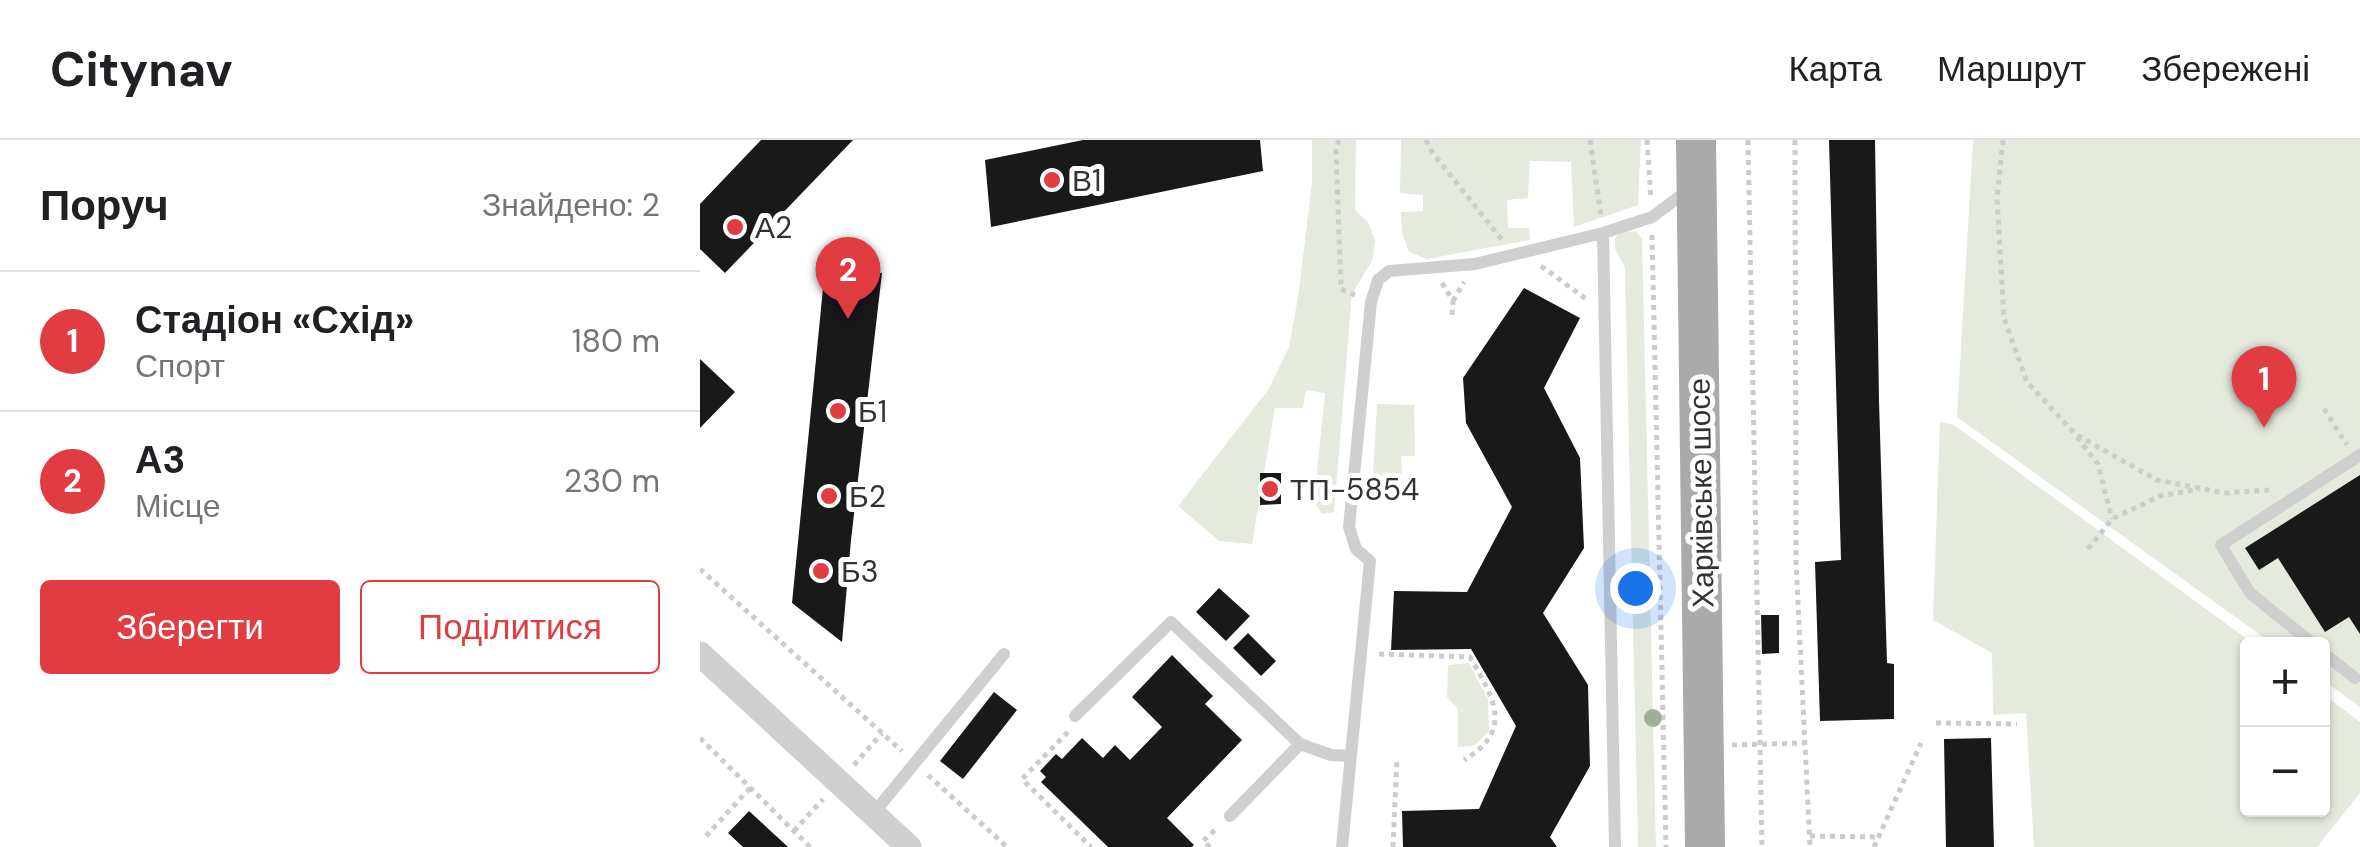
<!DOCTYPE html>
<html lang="uk">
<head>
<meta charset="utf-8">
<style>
  :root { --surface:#fff; --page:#f2f2f2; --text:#202124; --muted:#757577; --line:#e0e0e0; --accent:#e13c41 }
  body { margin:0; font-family:"DM Sans",sans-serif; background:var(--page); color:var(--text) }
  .controls { position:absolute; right:30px; bottom:30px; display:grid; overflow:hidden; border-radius:10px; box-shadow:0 2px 8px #0004 }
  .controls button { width:90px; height:90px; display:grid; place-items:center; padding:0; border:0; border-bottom:2px solid var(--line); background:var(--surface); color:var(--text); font:50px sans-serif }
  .you { position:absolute; left:935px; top:448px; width:35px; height:35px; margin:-25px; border:8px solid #fff; border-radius:50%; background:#1a73e8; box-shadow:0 0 0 15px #1a73e833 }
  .badge { display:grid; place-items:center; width:65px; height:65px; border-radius:50%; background:var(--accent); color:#fff; font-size:32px; font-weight:700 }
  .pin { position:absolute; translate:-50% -82px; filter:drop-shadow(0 2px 5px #0008) }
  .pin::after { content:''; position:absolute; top:52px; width:35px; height:30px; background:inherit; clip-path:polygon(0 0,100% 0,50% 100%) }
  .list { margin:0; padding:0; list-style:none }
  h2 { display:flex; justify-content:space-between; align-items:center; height:130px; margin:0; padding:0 40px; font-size:42px }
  h2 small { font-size:32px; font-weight:400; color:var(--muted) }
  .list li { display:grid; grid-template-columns:65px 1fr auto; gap:30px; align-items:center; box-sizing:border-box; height:140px; padding:0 40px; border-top:2px solid var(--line) }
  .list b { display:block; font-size:38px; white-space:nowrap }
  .list p { margin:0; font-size:32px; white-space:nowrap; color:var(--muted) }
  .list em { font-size:32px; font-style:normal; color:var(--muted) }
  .actions { display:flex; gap:20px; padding:30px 40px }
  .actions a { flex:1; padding:22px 0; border:2px solid var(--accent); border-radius:10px; text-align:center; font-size:35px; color:var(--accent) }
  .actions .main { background:var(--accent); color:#fff }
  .map { position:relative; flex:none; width:1660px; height:707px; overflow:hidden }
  header { display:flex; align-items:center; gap:60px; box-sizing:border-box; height:140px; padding:0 50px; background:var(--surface); border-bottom:2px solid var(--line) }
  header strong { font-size:48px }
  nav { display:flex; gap:55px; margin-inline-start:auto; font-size:35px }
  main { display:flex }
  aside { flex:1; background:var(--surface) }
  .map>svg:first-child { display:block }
  .green { fill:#e4ebde }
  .building { fill:#191919 }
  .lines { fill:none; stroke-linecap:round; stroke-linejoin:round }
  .path { stroke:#ccc; stroke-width:5; stroke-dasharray:5 5; stroke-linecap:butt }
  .service { stroke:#cfcfcf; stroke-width:12 }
  .minor { stroke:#cfcfcf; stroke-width:25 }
  .primary { stroke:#aaa; stroke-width:40 }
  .tree { fill:#a0af96 }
  .poi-dot { fill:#e13c41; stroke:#fff; stroke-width:4 }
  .labels { text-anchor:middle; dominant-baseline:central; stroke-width:10; stroke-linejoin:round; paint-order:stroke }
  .poi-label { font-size:30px; fill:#323232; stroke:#fff; text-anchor:start }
  .street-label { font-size:30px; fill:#323232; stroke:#fff }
</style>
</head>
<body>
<header>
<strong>Citynav</strong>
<nav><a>Карта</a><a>Маршрут</a><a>Збережені</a></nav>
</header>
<main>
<aside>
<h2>Поруч<small>Знайдено: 2</small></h2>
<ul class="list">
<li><span class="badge">1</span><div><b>Стадіон «Схід»</b><p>Спорт</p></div><em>180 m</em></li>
<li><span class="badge">2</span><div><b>А3</b><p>Місце</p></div><em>230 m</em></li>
</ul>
<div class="actions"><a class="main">Зберегти</a><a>Поділитися</a></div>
</aside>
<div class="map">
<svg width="1660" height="707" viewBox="0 0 1660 707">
  <rect width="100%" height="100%" fill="#fff"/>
  <path class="green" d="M612,0H656L655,70L668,82L675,100L673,119L652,154L634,372L622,374L614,361L625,253L606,250L603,268H575L552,404L519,401L478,366L568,250L589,207L598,157L612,43Z
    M701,0H941L938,65L874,87L871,22L830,21L828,58L807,60L808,88H829L830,100L727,119L709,112L702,92L701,72L723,71V55L700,53Z
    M1273,0H1660V567L1623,540L1622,504H1573L1257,277Z
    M936,91L942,99L956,707H938L925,128L915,109V98L921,92Z
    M677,264L714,265L715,316H701L703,355L672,354Z
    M1240,282L1254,285L1554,504H1548V670H1622L1623,554L1660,582V653L1617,707H1334L1326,573L1293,575L1292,513L1233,480Z
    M769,523L788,559L789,592L773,606L758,607V569L747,557L748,525Z"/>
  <path class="building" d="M61,0H153L25,133L0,109V64Z
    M383,0H560L563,31L291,87L285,20Z
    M1129,0H1175L1179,261L1187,523L1194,524V579L1120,581L1115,422L1141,420Z
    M125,128L182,133L151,400L142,502L92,463Z
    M824,148L880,178L844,248L880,318L884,408L843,473L888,545L890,626L850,697L857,707H703L702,671L779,669L816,586L771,509L691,510L694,451L767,452L812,367L766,283L763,238Z
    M0,219L35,252L0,288Z
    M560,333H581V364L560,365Z
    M1660,335V494L1649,477L1625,492L1578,418L1559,430L1545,408Z
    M519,448L550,476L526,501L496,472Z
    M1061,475H1079V513L1062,514Z
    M548,493L576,521L561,536L533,508Z
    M472,515L513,556L505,564L542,600L467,678L494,705L492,707H408L341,642L346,637L340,631L356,614L362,619L382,598L403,618L415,605L430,620L462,587L432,557Z
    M294,552L317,570L263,639L240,621Z
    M1291,598L1294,707H1246L1244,599Z
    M49,671L88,707H43L28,693Z"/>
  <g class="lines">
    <path class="path" d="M639,0L636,9L641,149L655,155
      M726,0L732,12L802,100
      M890,0L901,76
      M947,0L951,59
      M1048,0L1062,707
      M1095,0L1096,421L1110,707
      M1303,0L1297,58L1304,178L1327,242L1375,294L1457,340L1524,353L1571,350
      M952,95L966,707
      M841,126L889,161
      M742,143L753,161L752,177
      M753,161L764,142
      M1624,269L1647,305
      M1377,297L1398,324L1412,379
      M1388,409L1412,379L1460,356L1499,349
      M0,429L202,611
      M679,514L770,517C793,557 815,590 764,620
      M1236,583L1317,584
      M368,592L322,639L391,707
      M0,598L110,707
      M1032,605L1105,603
      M154,625L182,593
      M228,635L307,707
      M94,691L123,659
      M6,696L50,648
      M1110,696L1179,697
      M510,707L503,701L517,688
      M693,707L697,618
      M1174,707L1221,603"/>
    <path class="service" d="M903,93L915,707
      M1613,504L1550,453L1521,405L1660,315
      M1622,512L1655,538
      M375,576L471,482L600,604L631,615L651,616
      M173,674L304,514
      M530,676L600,604
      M642,707L670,421L656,409L649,387L671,162L678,140L689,131L775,124L903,93L952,77L987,51"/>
    <path class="minor" d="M0,514L209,707"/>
    <path class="primary" d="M996,0L1005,707"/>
  </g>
  <circle class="tree" cx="953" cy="578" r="9"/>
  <g class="poi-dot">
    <circle cx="352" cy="40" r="10"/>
    <circle cx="35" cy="87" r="10"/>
    <circle cx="138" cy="271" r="10"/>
    <circle cx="570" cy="349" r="10"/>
    <circle cx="129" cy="356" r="10"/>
    <circle cx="121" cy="431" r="10"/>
  </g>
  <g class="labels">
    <g class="poi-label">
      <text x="372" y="40">В1</text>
      <text x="55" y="87">А2</text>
      <text x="158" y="271">Б1</text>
      <text x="590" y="349">ТП-5854</text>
      <text x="149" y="356">Б2</text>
      <text x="141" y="431">Б3</text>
    </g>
    <g class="street-label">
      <text transform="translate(1001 353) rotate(-91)">Харківське шосе</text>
    </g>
  </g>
</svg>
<div class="controls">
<button>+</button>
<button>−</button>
</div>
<div class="you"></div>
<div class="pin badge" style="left:1564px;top:288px">1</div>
<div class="pin badge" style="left:148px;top:179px">2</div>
</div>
</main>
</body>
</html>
